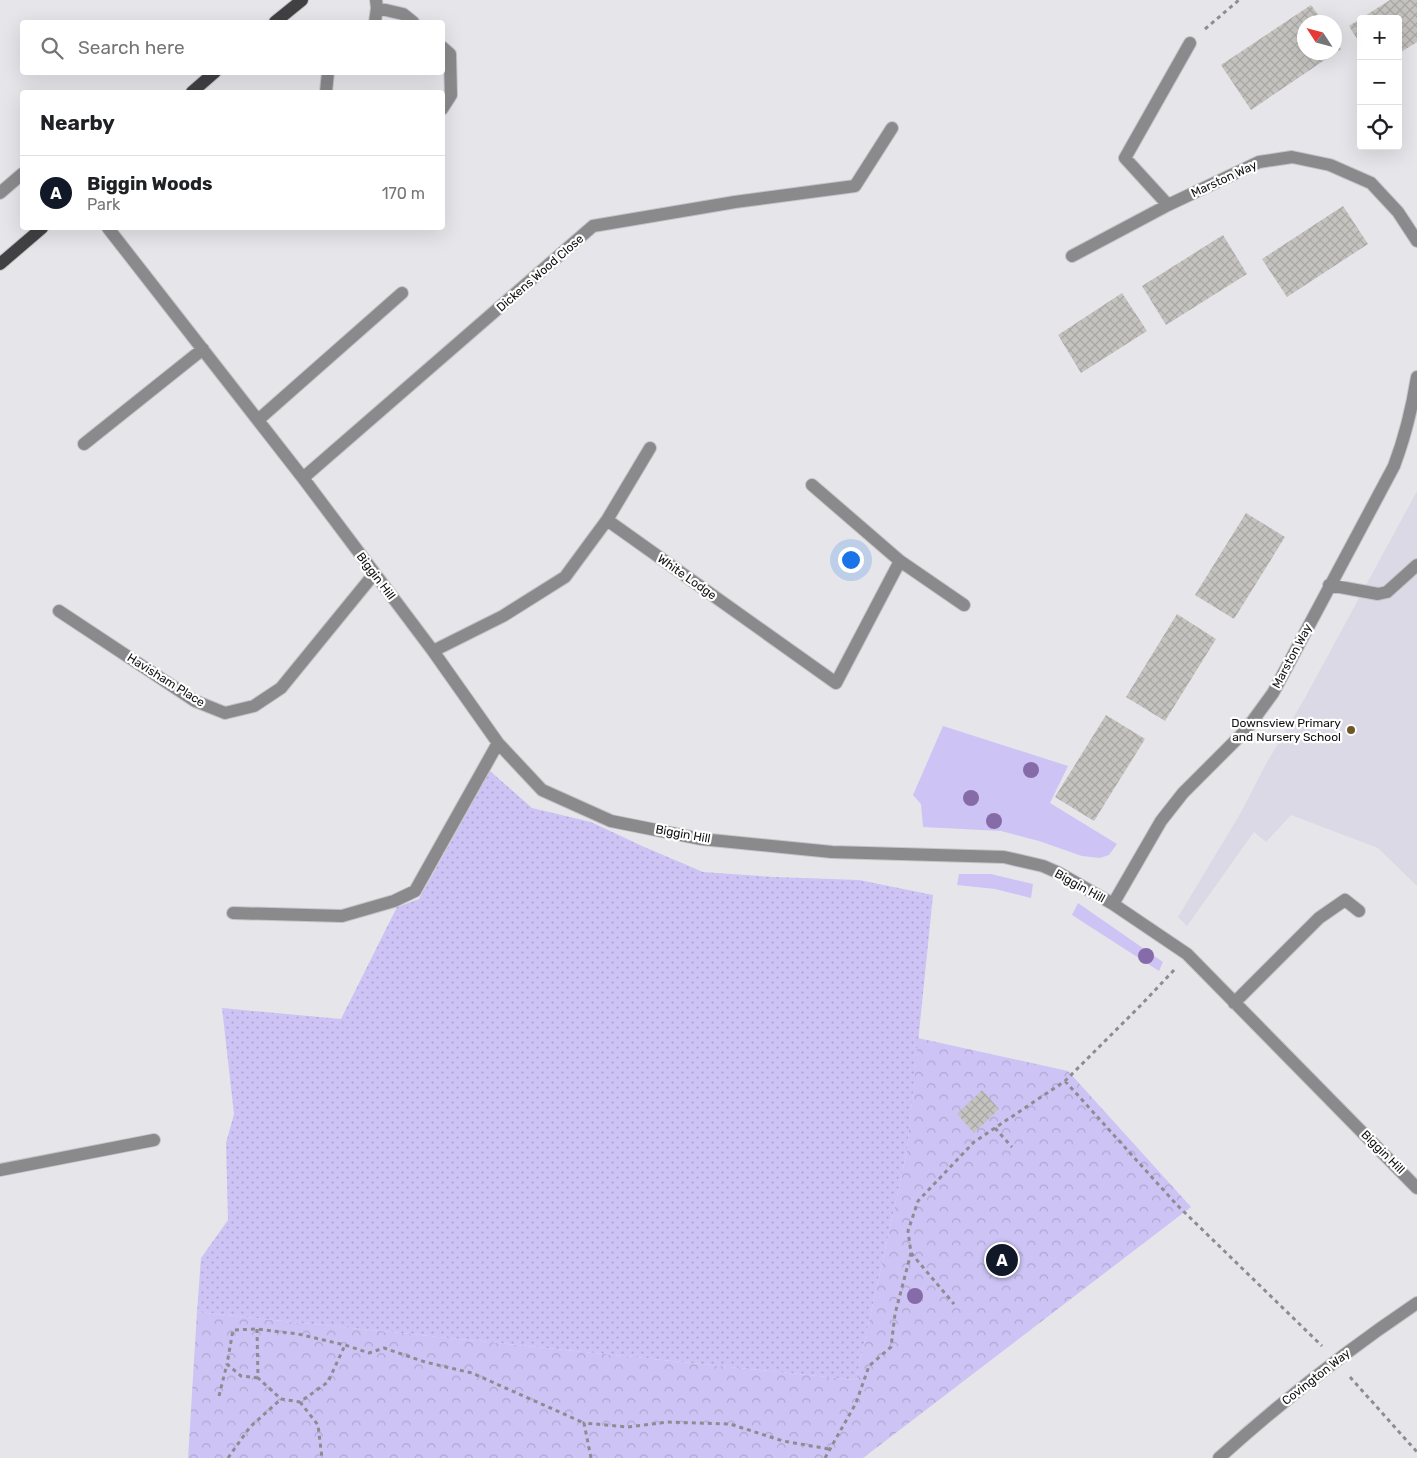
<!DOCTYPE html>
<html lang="en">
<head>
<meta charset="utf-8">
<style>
  :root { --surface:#fff; --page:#f2f2f2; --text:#202124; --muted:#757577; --line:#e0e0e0; --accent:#111827 }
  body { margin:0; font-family:Rubik,sans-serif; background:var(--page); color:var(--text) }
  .controls { position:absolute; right:15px; top:15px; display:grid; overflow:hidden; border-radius:5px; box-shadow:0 5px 20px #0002 }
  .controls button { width:45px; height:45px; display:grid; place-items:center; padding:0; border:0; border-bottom:1px solid var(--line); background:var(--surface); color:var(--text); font:25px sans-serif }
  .compass { position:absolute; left:1297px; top:15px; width:45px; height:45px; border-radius:50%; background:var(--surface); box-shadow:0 5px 20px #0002; rotate:306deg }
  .you { position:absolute; left:850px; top:559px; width:18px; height:18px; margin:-12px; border:4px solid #fff; border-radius:50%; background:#1a73e8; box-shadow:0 0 0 8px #1a73e833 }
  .badge { display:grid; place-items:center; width:32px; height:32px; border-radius:50%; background:var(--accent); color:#fff; font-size:16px; font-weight:700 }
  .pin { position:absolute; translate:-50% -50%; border:2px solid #fff; box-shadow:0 1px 5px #0006 }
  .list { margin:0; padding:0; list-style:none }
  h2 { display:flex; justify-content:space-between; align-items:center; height:65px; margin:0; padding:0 20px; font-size:21px }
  h2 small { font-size:16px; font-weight:400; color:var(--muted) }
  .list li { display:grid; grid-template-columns:32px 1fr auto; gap:15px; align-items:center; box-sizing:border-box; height:75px; padding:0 20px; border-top:1px solid var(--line) }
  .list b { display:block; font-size:19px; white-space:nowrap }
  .list p { margin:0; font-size:16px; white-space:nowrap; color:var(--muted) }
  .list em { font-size:16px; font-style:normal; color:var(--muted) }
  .icon { flex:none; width:28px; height:28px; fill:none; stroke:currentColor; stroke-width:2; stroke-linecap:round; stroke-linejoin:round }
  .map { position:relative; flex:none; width:1417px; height:1458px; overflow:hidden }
  .search { position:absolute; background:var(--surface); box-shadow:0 5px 20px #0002; left:20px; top:20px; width:425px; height:55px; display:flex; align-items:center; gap:12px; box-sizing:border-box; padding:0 18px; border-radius:5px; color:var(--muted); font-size:19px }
  .panel { position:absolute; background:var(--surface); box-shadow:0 5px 20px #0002; left:20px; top:90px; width:425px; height:140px; border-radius:5px }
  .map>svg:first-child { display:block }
  .built { fill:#dbd9e5 }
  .grass { fill:#cdc4f5 }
  .park { fill:url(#park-crowns) }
  .garden { fill:url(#garden-dots) }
  .building { fill:url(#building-cross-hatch) }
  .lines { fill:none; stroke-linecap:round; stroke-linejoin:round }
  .minor-casing { stroke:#c4c3c7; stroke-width:14 }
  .major-casing { stroke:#c4c3c7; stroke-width:14 }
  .path { stroke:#8d8c90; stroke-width:3; stroke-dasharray:4 4; stroke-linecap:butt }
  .minor { stroke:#8a8a8c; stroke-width:12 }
  .major { stroke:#414043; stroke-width:12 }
  .tree { fill:#866ba9 }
  .poi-dot { fill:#6e5727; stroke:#fff; stroke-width:2 }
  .labels { text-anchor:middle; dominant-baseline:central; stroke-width:4.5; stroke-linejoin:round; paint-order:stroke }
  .street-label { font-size:12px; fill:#101011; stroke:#fff }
  .poi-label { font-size:12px; fill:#101011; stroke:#fff; text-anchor:end }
</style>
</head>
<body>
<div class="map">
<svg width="1417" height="1458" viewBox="0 0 1417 1458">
  <defs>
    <pattern id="park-crowns" width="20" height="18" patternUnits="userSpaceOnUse" patternTransform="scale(1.25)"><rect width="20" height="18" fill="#cdc4f5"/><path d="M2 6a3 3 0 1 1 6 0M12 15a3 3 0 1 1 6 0" fill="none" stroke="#afa7d1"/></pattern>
    <pattern id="garden-dots" width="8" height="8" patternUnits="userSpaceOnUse" patternTransform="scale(1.25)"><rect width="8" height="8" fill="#cdc4f5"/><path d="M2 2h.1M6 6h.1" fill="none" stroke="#afa7d1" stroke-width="1.8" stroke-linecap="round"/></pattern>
    <pattern id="building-cross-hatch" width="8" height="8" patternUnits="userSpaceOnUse" patternTransform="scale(1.25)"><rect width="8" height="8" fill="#c5c3bf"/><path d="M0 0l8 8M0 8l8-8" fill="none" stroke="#a8a6a3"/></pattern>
  </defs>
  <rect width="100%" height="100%" fill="#e6e5ea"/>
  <path class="built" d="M1417,491V886L1378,848L1291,815L1266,842L1254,832L1187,926L1178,917L1240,814L1266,764L1306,696Z"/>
  <path class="grass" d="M943,726L1068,766L1050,803L1117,844L1109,855L1100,858L1082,856L1039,841L1001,831L923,827L921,804L913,795Z
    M959,874H991L1033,884L1031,898L995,889L957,885Z
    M1078,903L1163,962L1159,971L1072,915Z"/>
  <path class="park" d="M918,1038L1068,1071L1191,1207L863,1458H188L197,1312L856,1380L907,1151Z"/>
  <path class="garden" d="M490,771L532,808L591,822L642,846L703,872L774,877L859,880L933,895L907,1151L856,1380L197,1312L201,1258L228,1220L226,1143L234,1114L222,1008L341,1019L397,907L419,899Z"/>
  <path class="building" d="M1390,0H1417V42L1398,54V19H1361V45L1349,26Z
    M1311,5L1323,22H1304V52H1334V40L1341,49L1251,110L1221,65Z
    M1343,206L1368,244L1287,297L1262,259Z
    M1223,235L1247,274L1166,325L1142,286Z
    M1122,293L1147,331L1081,373L1058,335Z
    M1246,513L1285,537L1234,619L1195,595Z
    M1177,614L1216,639L1165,721L1126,697Z
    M1106,715L1145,739L1094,821L1055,797Z
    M982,1090L999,1109L974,1133L957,1114Z"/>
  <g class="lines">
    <defs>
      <path id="minor" d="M377,8L403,14L413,22
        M375,22L377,8L376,0
        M442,47L450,54L451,95L442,109
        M326,92L328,72
        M0,193L22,174
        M1168,205L1125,158L1190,43
        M108,228L303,478L433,651L498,743L542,790L611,821L701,839L832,852L1004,857L1043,866L1059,873L1113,904L1187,954L1417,1188
        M1072,256L1168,205L1259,162L1292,157L1330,165L1371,183L1398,212L1417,241
        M258,420L402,293
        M84,444L203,349
        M303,478L593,226L735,202L855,186L892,128
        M812,485L900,561L964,605
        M607,520L650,448
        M1329,585L1378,594L1387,592L1417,565
        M59,611L195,701L225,713L254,706L281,688L374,574
        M433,651L503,616L565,577L607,520L836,683L900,561
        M1113,904L1161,821L1183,793L1246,730L1273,693L1394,466C1405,437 1412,408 1417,377
        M233,913L342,916L394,901L415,891L498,743
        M1234,1003L1319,918L1345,900L1359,911
        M0,1170L154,1140
        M1219,1458C1281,1402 1347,1350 1417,1303"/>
      <path id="major" d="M275,22L302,0
        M192,92L215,72
        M0,264L42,228"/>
    </defs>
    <use href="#minor" class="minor-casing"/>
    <use href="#major" class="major-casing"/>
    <path class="path" d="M1205,29L1239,0
      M1065,1081L1177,1205L1322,1346
      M995,1128L1012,1147
      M911,1253L954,1304
      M257,1329L258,1378L281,1399L300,1402L328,1382L345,1345
      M1350,1377L1417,1452
      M258,1378L241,1376L227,1364L233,1330L257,1329L298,1334L345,1345L369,1353L384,1348L425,1362L472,1373L584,1423
      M219,1396L227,1364
      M300,1402L318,1425L322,1458
      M228,1458L250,1427L281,1399
      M591,1458L584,1423L628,1427L667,1422L730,1424L783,1441L829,1449
      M825,1458L856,1403L869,1366L891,1347L895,1314L911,1253L908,1231L918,1201L974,1142L1065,1081L1141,1005L1175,969"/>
    <use href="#minor" class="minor"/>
    <use href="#major" class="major"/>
  </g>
  <g class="tree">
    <circle cx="1031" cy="770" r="8"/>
    <circle cx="971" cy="798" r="8"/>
    <circle cx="994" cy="821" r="8"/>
    <circle cx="1146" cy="956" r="8"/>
    <circle cx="915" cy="1296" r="8"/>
  </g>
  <circle class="poi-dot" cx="1351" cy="730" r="5"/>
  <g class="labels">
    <g class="street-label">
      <text transform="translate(1224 179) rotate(-25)">Marston Way</text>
      <text transform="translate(540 273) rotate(-41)">Dickens Wood Close</text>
      <text transform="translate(376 576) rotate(53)">Biggin Hill</text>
      <text transform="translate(687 577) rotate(35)">White Lodge</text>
      <text transform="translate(1292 656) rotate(-62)">Marston Way</text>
      <text transform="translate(166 680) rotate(32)">Havisham Place</text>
      <text transform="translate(683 834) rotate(10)">Biggin Hill</text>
      <text transform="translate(1080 886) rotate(29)">Biggin Hill</text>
      <text transform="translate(1383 1152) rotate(45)">Biggin Hill</text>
      <text transform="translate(1316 1377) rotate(-38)">Covington Way</text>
    </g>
    <g class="poi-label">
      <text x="1341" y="723">Downsview Primary<tspan x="1341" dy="14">and Nursery School</tspan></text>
    </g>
  </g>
</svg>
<div class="controls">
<button>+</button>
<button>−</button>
<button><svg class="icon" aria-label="locate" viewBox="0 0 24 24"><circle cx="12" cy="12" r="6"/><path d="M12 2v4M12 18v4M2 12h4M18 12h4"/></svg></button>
</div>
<svg class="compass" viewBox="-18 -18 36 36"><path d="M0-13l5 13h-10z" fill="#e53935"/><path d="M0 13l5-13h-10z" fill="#757577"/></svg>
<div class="you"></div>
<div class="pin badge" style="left:1002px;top:1260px">A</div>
<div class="search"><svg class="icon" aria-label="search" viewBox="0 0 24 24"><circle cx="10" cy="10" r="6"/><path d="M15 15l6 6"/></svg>Search here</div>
<section class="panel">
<h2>Nearby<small></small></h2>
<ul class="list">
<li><span class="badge">A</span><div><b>Biggin Woods</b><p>Park</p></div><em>170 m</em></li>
</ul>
</section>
</div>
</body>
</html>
